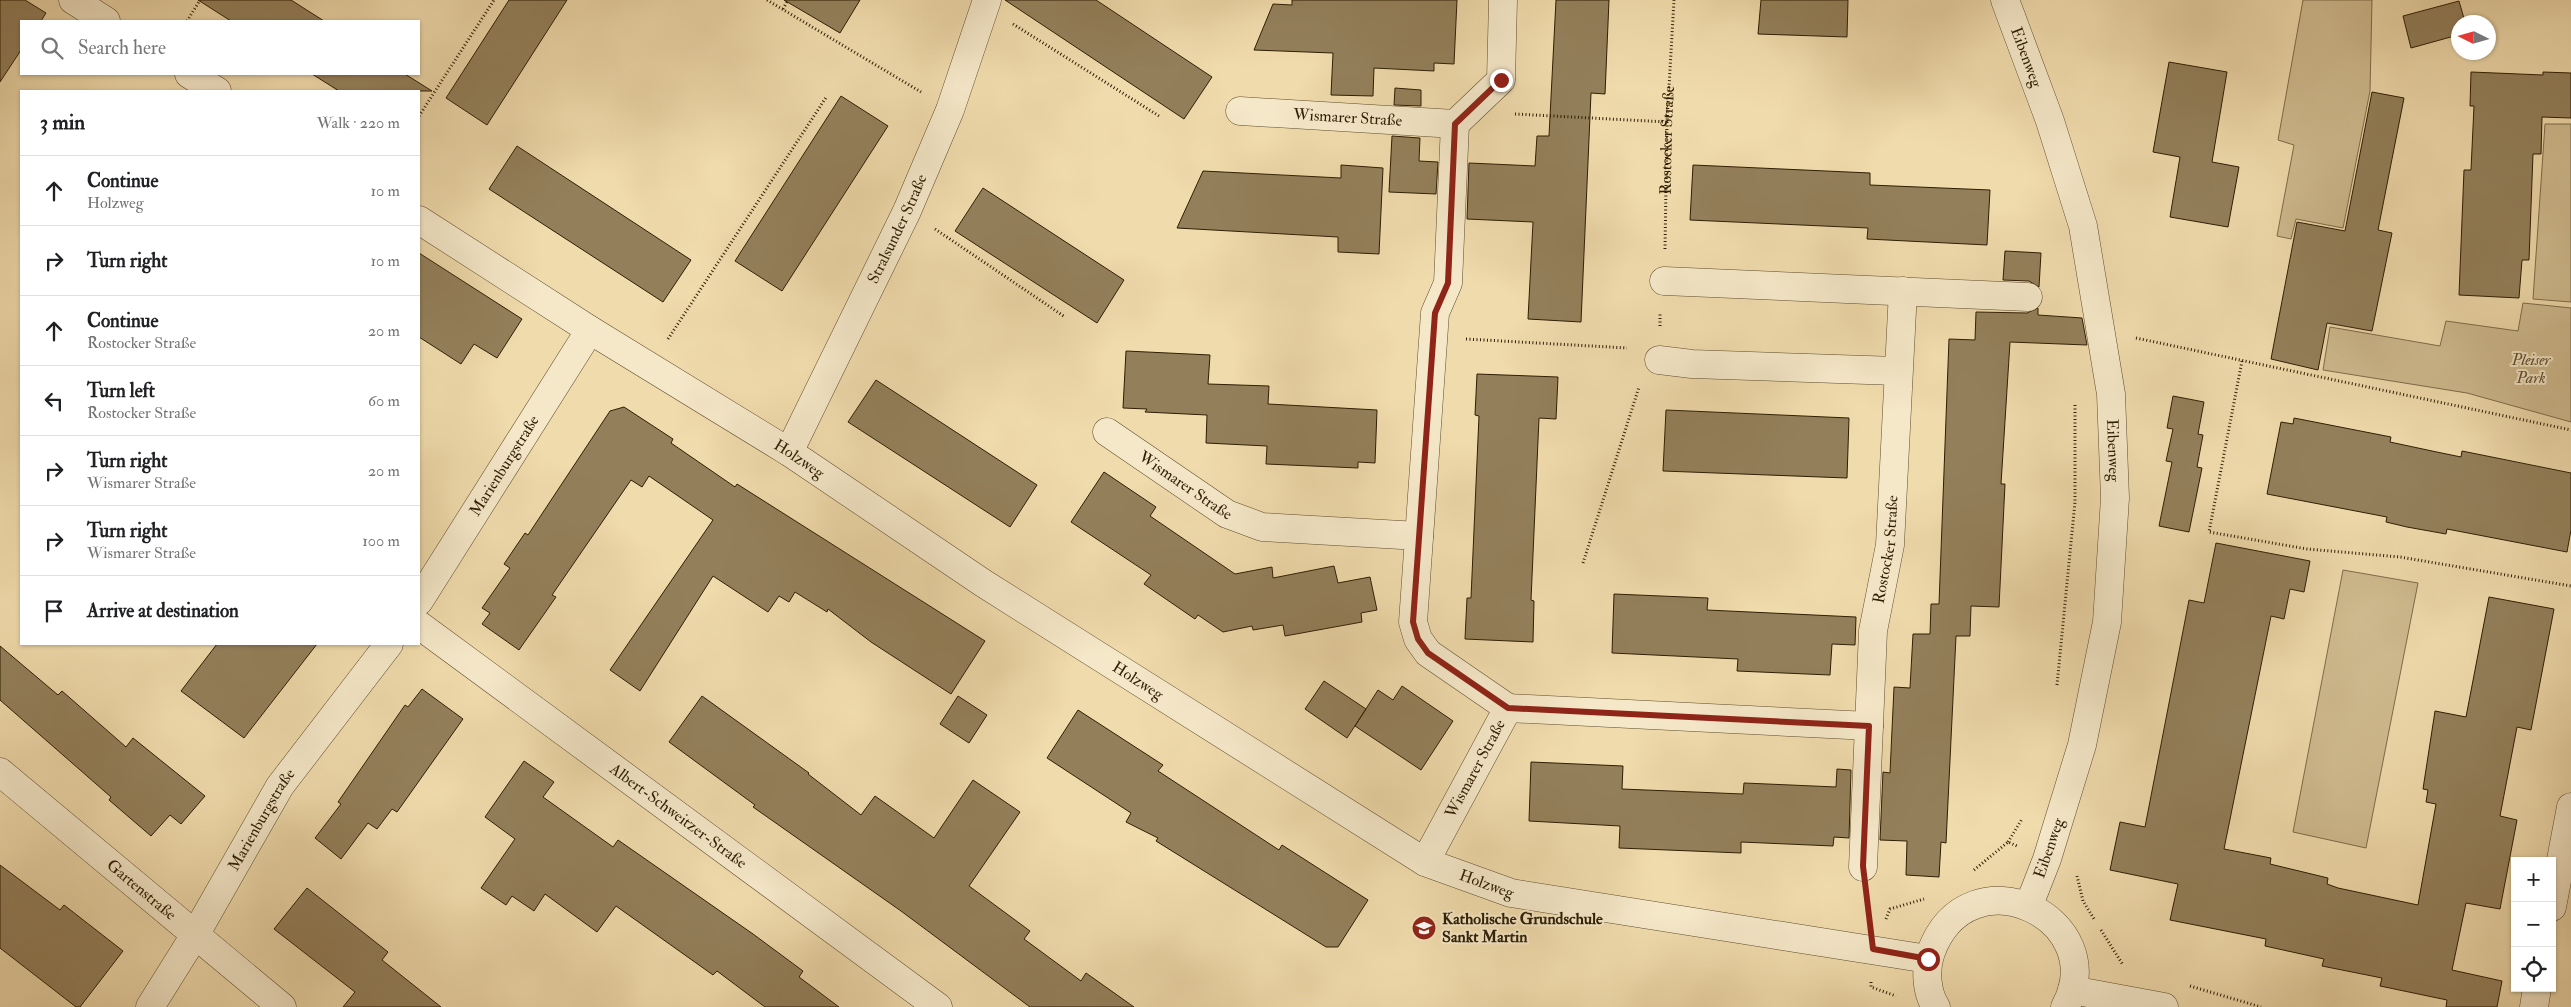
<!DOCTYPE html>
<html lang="en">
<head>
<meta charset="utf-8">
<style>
  :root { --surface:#fff; --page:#f2f2f2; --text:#202124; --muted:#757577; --line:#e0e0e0 }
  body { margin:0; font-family:"IM FELL Double Pica",serif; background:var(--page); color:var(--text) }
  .controls { position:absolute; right:15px; bottom:15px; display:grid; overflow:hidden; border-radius:0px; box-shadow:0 1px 4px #0004 }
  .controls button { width:45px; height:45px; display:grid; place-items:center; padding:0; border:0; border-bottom:1px solid var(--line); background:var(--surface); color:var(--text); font:25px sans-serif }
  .compass { position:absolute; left:2451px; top:15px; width:45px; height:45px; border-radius:50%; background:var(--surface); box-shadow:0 1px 4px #0004; rotate:275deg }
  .stop { position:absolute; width:15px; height:15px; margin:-11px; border:4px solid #8f2418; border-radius:50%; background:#fff }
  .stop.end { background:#8f2418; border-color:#fff; box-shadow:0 1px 5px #0008 }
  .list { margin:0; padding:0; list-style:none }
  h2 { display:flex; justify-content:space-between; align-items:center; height:65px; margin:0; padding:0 20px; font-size:21px }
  h2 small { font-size:16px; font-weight:400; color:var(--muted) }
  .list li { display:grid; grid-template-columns:32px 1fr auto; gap:15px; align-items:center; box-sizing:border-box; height:70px; padding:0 20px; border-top:1px solid var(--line) }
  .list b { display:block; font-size:19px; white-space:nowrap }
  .list p { margin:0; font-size:16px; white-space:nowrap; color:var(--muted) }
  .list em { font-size:16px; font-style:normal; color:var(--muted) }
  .icon { flex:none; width:28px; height:28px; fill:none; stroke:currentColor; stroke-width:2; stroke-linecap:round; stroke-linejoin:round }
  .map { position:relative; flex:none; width:2571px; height:1007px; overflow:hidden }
  .search { position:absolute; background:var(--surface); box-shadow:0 1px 4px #0004; left:20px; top:20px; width:400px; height:55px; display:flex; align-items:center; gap:12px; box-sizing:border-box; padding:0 18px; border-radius:0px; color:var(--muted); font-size:19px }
  .panel { position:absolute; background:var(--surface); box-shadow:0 1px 4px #0004; left:20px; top:90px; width:400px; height:555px; border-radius:0px }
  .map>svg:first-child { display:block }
  .green { fill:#cfbb8f; stroke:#7e6c49 }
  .building { fill:#93805b; stroke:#2e1d03 }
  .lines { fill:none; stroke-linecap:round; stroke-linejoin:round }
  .street-casing { stroke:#5e4c2d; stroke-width:29 }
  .path { stroke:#2e1d03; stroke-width:3; stroke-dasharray:1 2.5; stroke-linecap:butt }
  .street { stroke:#f5e8c9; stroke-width:28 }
  .route { stroke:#8f2418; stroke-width:6 }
  .labels { text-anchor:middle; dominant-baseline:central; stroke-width:4; stroke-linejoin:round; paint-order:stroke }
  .street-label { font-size:16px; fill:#2e1d03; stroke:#f5e8c9 }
  .park-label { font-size:16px; font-style:italic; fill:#5e4c2d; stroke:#f5e8c9 }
  .poi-label { font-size:16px; font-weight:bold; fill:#2e1d03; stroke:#f5e8c9; text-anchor:start }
</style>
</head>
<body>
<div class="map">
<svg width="2571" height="1007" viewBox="0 0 2571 1007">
  <rect width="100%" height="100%" fill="#f0dbac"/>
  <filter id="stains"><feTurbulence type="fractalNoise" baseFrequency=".004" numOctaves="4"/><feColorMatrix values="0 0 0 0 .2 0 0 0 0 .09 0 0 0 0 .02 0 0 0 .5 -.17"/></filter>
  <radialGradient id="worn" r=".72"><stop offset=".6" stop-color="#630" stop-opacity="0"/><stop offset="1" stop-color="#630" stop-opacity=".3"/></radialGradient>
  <path class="green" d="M2303,0H2372L2370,91L2343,228L2296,219L2291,239L2277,236L2294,145L2278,140Z
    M2545,124H2571V302L2533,299Z
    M2523,303L2571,308V422L2467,393L2323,370L2330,327L2440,346L2446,321L2518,331Z
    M2343,570L2418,583L2366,848L2293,832Z"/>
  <path class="building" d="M0,0H25L46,13L41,21H21V50L0,82Z
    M198,0H291L324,21H231Z
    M509,0H567L487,125L446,98Z
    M784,0H860L840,33Z
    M1005,0H1096L1212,77L1184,119Z
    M1292,0H1457L1454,64L1434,63V71L1374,68L1373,96L1331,95L1333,53L1254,50L1273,4L1292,5Z
    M1556,0H1609L1605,94L1591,93L1581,322L1528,319L1533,222L1467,219L1469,163L1535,166L1537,136H1549Z
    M1761,0H1848L1847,37L1758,34Z
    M2459,1L2465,22H2458V35L2411,48L2403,16Z
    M2169,62L2227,72L2212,162L2239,167L2228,227L2170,217L2180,157L2153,152Z
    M2471,72L2543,75V72L2571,73V118L2542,117L2541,154H2533L2529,260H2522L2519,298L2459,295L2464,170H2471L2474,106H2470Z
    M312,74H405L432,91H339Z
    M1395,88L1421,90V106L1394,105Z
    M2372,92L2404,98L2378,230L2392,233L2372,331L2327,323L2318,370L2271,359L2297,222L2345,231Z
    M841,96L888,126L782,291L735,261Z
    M1392,136L1420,138L1419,161L1438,162L1436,194L1389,192Z
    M517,146L691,260L663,302L489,189Z
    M1341,165L1383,168L1379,254L1338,252V237L1177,228L1203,171L1341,178Z
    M1693,165L1870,173V185L1990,190L1987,245L1867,239L1868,228L1690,220Z
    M983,188L1124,280L1097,323L955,231Z
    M2005,251L2041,253L2039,287L2029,281L2003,280Z
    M419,253L522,319L497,358L474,344L461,364L419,337Z
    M2038,308V315L2082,318L2087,345L2010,342L2001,484H2005L1999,607L1971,606L1970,636H1956L1946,843L1941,842L1939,877L1906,875L1907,841L1880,840L1883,772L1890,773L1894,687L1910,688L1913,634H1930L1931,604H1939L1949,339L1975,340L1976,312L2027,313Z
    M1126,351L1210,355L1208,384L1269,386L1268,404L1377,410L1375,463L1358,462V468L1266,464L1267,446L1206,443L1207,415L1145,412L1147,409L1123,408Z
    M1477,374L1558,377L1556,419L1539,418L1531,600L1534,601L1533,642L1465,639L1467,598H1471L1479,416L1475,415Z
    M876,380L1037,485L1010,527L848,422Z
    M2173,396L2204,402L2198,434L2203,435L2197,467L2202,468L2189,532L2159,526L2172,462L2166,461L2173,429L2167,428Z
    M624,407L673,439L671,443L735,487L737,484L985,641L951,694L871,642L828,609L827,612L795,592L789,602L779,596L768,612L713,576L640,691L610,670L713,520L649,476L642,487L631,480L552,595L556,597L519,650L482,624L490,613L482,608L510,568L504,564L525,533L528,535L610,411Z
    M1666,410L1849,418L1847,478L1663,471Z
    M2294,418L2391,437L2390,442L2432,451L2461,457L2462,451L2571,473V530L2567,552L2447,529L2446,534L2407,527L2386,522L2387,517L2267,494L2281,422L2293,424Z
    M1104,472L1156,507L1150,516L1235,574L1272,567L1273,578L1334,566L1338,583L1370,577L1377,610L1361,613L1362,622L1285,636L1283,625L1253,630L1252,626L1223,632L1198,615L1195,619L1144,584L1151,575L1071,522Z
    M2216,543L2310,561L2304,592L2290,589L2284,619L2271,616L2224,849L2271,858L2270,864L2328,878L2327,884L2338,888L2418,905L2436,804L2426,802L2428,790L2423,789L2435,711L2466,717L2489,597L2554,609L2531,730L2517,727L2500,816L2517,820L2500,909L2466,903L2452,970L2502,981L2497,1007H2446L2447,1000L2380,986L2382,978L2322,966L2324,959L2265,946L2266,939L2170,920L2178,884L2110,870L2120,822L2145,827L2189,600L2204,603Z
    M1614,594L1708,598L1707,610L1856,617L1855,645L1832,644L1830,675L1737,671L1738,659L1612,653Z
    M217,644H317L244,738L181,691Z
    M0,646L58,695L62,691L126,747L133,738L205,796L181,824L170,815L151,836L109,800L111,797L0,700Z
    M1324,681L1366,709L1347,738L1305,709Z
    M1402,686L1453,721L1421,770L1355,726L1378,690L1393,700Z
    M422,689L463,719L397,812L392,809L377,829L368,823L341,859L315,838L341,804L338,802L405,705L408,707Z
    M702,696L809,773L808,774L861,815L875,796L934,838L973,780L1020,812L969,886L1030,931L1024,939L1081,981L1086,973L1134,1007H1030L901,911L753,807L755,805L669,742Z
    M958,696L987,715L969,743L940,724Z
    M1078,710L1163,765L1158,771L1279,850L1282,845L1368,900L1338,947H1326L1156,841L1158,838L1126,822L1131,813L1047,758Z
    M524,761L554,782L543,797L613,847L618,840L753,934L803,971L799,977L839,1007H765L717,971L713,975L616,906L597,932L545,894L534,911L512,896L506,905L481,888L515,839L485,817Z
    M1531,762L1623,766L1622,789L1743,794L1744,783L1836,787L1837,769L1851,770L1849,838L1834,837L1833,846L1741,842V853L1619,848L1620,826L1529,821Z
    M0,865L60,910L64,905L123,951L80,1007H76L0,948Z
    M307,888L388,952L382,960L441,1007H343L355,992L274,929Z"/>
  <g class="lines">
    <defs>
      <g id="street">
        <path d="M73,0L106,21"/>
        <path id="s2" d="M2005,0L2050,121L2083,226L2111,394L2115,498L2107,622L2082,745L2047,859L2029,905"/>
        <path d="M189,74L217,91"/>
        <path id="s3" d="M1240,111L1455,124"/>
        <path id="s4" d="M419,220L590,330L789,452L983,583L1425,862L1511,893L1928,959"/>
        <path d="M1664,281L2028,297"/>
        <path d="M1659,360L1692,364L1897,371"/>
        <path id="s5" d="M1107,432L1227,514L1262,527L1419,536"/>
        <path id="s6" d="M789,452L907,211L950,110L987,0"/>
        <path id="s7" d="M419,601L590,330"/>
        <path id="s8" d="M419,625L938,1007"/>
        <path d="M1508,708L1869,726"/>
        <path id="s9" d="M0,772L282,1007"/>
        <path id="s10" d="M1425,862L1508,708L1428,653L1418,639L1413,622L1435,313L1448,283L1455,124L1501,80L1503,0"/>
        <path id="s11" d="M1863,867L1873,631L1890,545L1903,291"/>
        <path d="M2552,907L2571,807"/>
        <path d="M2072,990L2164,1007"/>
        <path id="s12" d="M150,1007L195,935L280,786L389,644"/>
        <path d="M1936,1007C1926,992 1925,968 1931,952C1969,849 2113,919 2065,1007"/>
        <path d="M2534,1007L2537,988"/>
      </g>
    </defs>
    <use href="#street" class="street-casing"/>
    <g class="path">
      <path d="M767,0L921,92"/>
      <path d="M783,9L788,0"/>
      <path d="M187,21L200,0"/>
      <path d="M1013,24L1159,116"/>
      <path d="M1515,114L1667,122"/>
      <path d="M419,116L494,0"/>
      <path d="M935,229L1065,317"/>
      <path id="s1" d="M1665,249L1667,122L1674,0"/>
      <path d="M1660,326V313"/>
      <path d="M2136,338L2571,430"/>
      <path d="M668,339L827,96"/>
      <path d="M1466,339L1627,348"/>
      <path d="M2242,361L2209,532L2307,549L2400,557L2571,586"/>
      <path d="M1583,563L1639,387"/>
      <path d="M2057,685L2075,502V405"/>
      <path d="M2008,842L2022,819"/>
      <path d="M1974,870L2008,842L2017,846"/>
      <path d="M2077,876L2083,901L2094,919"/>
      <path d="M1866,900L1868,916"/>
      <path d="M1886,919L1890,909L1924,899"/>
      <path d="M2101,930L2123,965"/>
      <path d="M1871,982V987L1896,996"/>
      <path d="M2190,986L2261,1007"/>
    </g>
    <use href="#street" class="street"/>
  </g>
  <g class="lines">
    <path class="route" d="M1501,80L1455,124L1448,283L1435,313L1413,622L1418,639L1428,653L1508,708L1869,726L1863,866L1873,949L1928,959"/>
  </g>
  <defs>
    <symbol id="school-disc" viewBox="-11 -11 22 22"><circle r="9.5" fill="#8f2418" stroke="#f5e8c9"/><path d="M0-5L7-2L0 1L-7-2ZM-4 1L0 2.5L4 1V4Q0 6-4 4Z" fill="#fff"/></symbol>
  </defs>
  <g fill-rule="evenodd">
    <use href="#school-disc" x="1410" y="914" width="28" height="28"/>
  </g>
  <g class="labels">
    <g class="street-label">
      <text stroke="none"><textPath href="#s2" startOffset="61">Eibenweg</textPath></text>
      <text stroke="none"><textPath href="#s3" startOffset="108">Wismarer Straße</textPath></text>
      <text stroke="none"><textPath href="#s1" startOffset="109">Rostocker Straße</textPath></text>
      <text stroke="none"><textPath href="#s6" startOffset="248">Stralsunder Straße</textPath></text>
      <text stroke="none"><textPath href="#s2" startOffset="466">Eibenweg</textPath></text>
      <text stroke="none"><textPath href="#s4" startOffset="449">Holzweg</textPath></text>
      <text stroke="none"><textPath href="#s7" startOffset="160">Marienburgstraße</textPath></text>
      <text stroke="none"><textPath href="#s5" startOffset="95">Wismarer Straße</textPath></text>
      <text stroke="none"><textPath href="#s11" startOffset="319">Rostocker Straße</textPath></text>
      <text stroke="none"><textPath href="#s4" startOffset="854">Holzweg</textPath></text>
      <text stroke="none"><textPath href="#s10" startOffset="106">Wismarer Straße</textPath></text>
      <text stroke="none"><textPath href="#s8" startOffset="322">Albert-Schweitzer-Straße</textPath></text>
      <text stroke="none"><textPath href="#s12" startOffset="218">Marienburgstraße</textPath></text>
      <text transform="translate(2049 848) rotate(-71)">Eibenweg</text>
      <text stroke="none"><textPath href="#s4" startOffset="1259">Holzweg</textPath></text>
      <text stroke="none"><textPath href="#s9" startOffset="184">Gartenstraße</textPath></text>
    </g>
    <g class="park-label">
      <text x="2531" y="360">Pleiser<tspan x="2531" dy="18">Park</tspan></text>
    </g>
    <g class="poi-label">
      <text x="1442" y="919">Katholische Grundschule<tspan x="1442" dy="18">Sankt Martin</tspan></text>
    </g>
  </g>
  <rect width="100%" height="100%" filter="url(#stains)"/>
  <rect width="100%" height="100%" fill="url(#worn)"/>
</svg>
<div class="controls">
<button>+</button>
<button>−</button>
<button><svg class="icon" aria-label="locate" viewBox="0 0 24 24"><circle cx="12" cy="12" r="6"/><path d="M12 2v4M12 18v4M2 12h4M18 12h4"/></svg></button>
</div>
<svg class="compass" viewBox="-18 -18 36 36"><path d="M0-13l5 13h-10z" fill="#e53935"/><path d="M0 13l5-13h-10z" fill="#757577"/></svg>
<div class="stop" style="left:1928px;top:959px"></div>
<div class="stop end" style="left:1501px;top:80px"></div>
<div class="search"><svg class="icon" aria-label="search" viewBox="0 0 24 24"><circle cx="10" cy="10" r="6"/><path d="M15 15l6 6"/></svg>Search here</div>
<section class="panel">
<h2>3 min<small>Walk · 220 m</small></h2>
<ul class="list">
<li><svg class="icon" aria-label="ahead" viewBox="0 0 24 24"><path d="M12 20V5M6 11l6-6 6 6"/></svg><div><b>Continue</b><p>Holzweg</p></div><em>10 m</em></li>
<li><svg class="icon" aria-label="right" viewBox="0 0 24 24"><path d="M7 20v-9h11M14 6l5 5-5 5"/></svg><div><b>Turn right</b></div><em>10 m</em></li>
<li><svg class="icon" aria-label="ahead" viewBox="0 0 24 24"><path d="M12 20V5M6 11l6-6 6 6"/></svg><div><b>Continue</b><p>Rostocker Straße</p></div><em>20 m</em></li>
<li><svg class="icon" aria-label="left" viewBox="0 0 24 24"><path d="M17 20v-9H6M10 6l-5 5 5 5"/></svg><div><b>Turn left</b><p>Rostocker Straße</p></div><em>60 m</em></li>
<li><svg class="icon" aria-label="right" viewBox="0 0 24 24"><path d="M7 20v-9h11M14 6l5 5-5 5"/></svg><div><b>Turn right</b><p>Wismarer Straße</p></div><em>20 m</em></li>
<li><svg class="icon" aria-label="right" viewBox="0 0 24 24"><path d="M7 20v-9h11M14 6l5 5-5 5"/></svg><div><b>Turn right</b><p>Wismarer Straße</p></div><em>100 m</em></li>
<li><svg class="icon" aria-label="arrive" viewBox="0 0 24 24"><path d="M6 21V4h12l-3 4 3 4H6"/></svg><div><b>Arrive at destination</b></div></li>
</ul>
</section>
</div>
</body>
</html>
